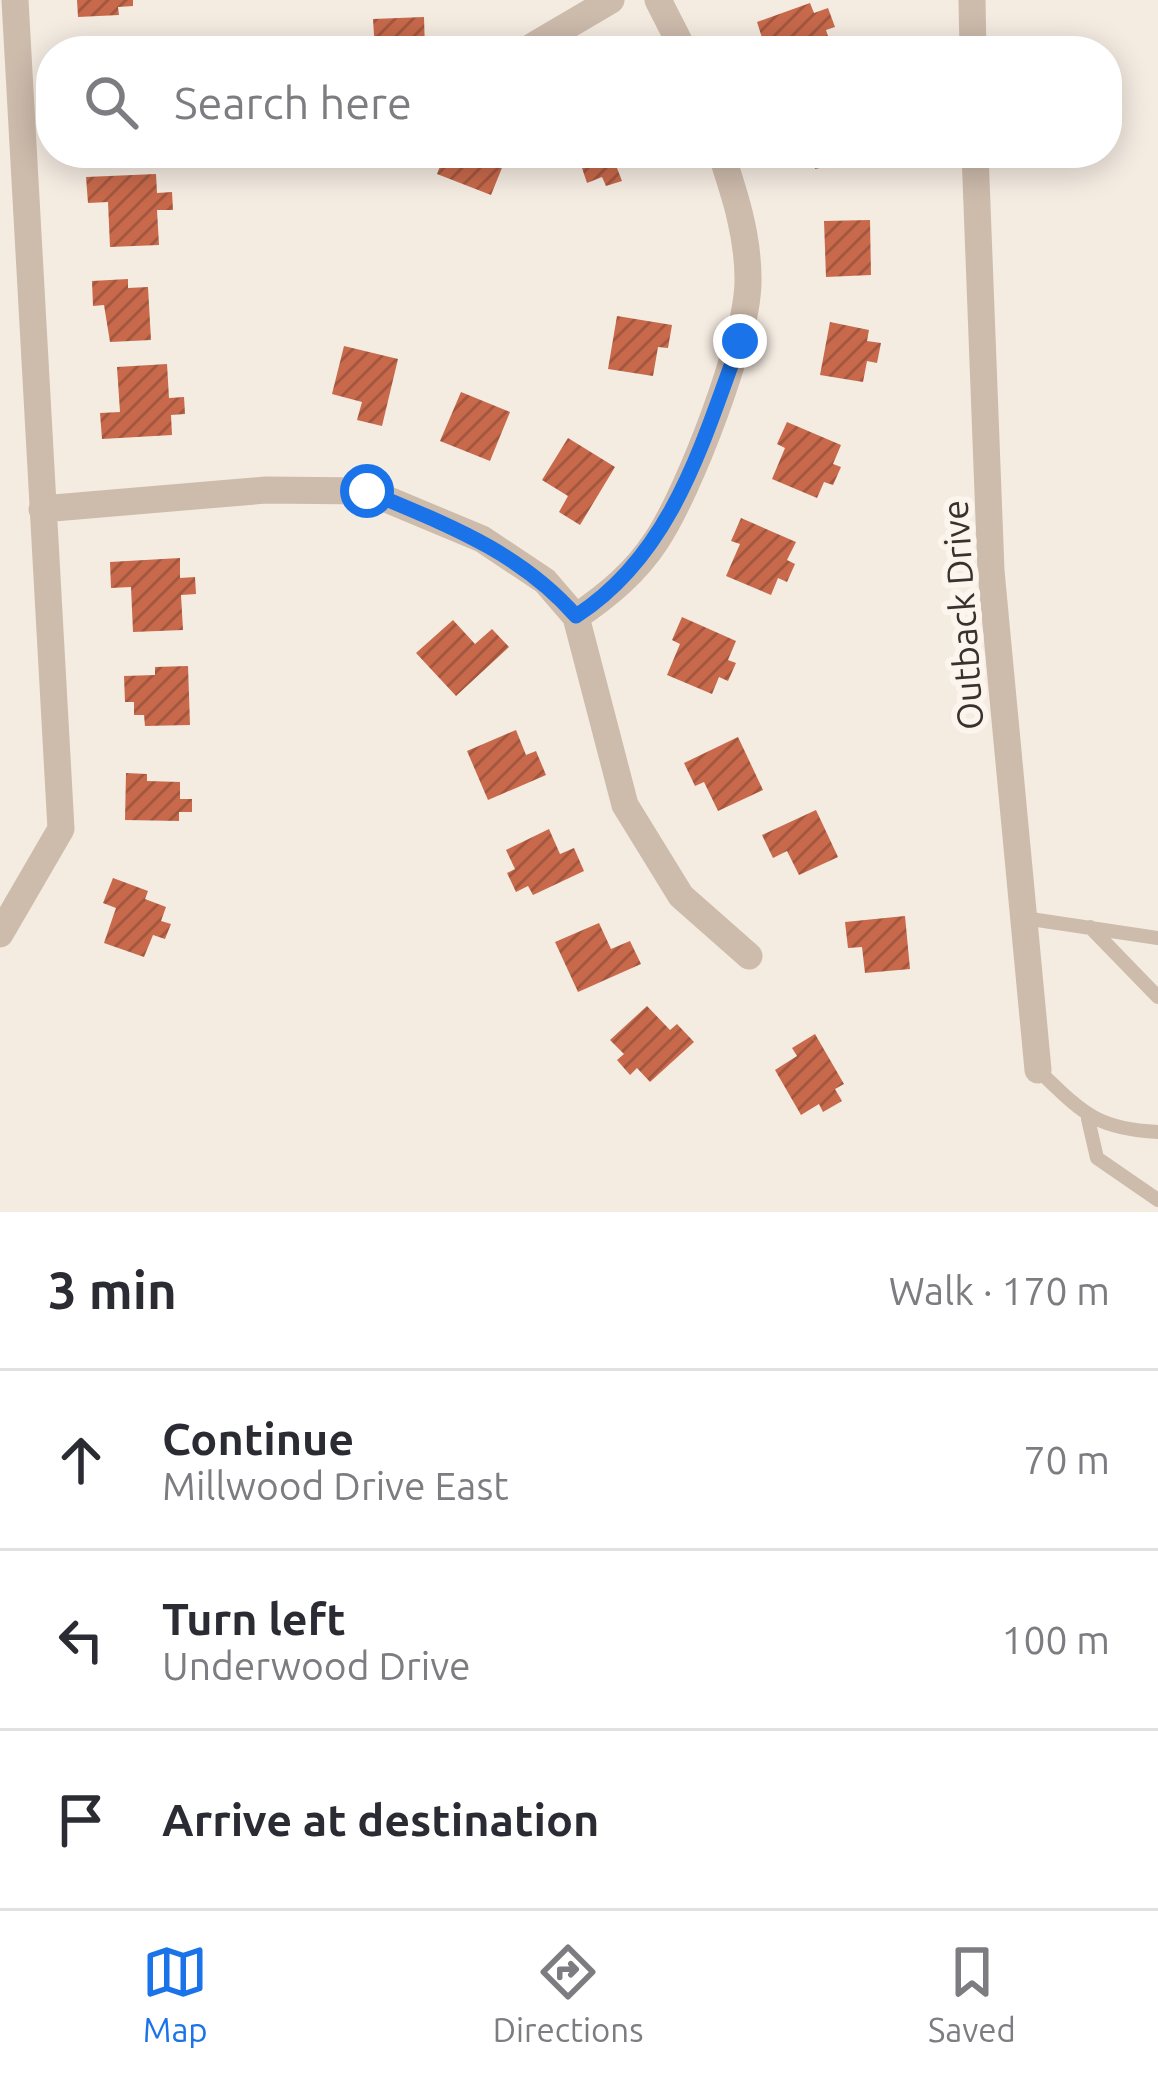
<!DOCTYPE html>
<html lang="en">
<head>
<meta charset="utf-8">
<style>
  :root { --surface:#fff; --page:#f2f2f3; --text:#2b2b33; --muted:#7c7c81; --line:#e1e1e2; --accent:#1a73e8 }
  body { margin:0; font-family:Ubuntu,sans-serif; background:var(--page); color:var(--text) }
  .stop { position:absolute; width:36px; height:36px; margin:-27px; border:9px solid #1a73e8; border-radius:50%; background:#fff }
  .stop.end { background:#1a73e8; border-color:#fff; box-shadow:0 3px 12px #0008 }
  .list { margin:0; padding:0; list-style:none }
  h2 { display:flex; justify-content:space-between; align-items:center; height:156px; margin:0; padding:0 48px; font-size:51px }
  h2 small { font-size:39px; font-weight:400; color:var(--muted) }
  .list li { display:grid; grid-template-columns:78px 1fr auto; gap:36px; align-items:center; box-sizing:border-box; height:180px; padding:0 48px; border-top:3px solid var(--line) }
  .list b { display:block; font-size:45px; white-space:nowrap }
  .list p { margin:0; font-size:39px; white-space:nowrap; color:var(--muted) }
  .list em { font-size:39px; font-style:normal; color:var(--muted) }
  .icon { flex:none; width:66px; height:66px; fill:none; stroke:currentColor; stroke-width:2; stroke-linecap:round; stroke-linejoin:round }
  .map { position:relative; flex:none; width:1158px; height:1212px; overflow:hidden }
  .search { position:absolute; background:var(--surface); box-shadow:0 6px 30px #0003; left:36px; right:36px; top:36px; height:132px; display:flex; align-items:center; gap:30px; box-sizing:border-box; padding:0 42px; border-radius:48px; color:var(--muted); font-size:45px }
  .sheet { height:696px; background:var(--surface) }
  nav { display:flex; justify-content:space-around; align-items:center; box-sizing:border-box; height:168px; border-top:3px solid var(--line); background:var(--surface); font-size:33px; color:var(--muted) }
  nav a { display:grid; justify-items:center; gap:6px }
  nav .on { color:var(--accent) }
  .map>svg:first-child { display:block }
  .building { fill:url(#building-hatch) }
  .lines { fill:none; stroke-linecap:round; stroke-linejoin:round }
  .lane { stroke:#cdbbac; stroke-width:14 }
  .street { stroke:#cdbbac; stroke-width:27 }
  .route { stroke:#1a73e8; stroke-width:15 }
  .labels { text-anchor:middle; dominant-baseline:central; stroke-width:12; stroke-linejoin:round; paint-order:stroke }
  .street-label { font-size:36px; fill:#3b302b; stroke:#fbf5ee }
</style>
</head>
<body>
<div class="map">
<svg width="1158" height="1212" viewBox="0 0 1158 1212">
  <defs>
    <pattern id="building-hatch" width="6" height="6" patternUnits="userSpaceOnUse" patternTransform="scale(3)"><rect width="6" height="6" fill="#c8694b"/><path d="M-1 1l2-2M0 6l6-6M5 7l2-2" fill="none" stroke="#a4573f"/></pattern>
  </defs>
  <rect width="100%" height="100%" fill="#f4ebe1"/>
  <path class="building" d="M77,0H133V6L118,7L119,15L78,17Z
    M810,3L814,13L828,8L835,27L826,30L833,51H785L782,41L765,47L757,22Z
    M424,17L425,51H375L373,19Z
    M445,153H508L491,195L437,174Z
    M577,153H635L638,161L617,168L622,181L606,186L602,177L587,183Z
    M812,153H858L859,160L815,169Z
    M156,174L157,193L172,192L173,210H157L159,245L110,247L108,202L88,203L86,177Z
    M870,220L871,275L826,277L824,221Z
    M128,279V288L148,287L151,340L110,342L104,305L93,306L92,281Z
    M617,316L672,325L668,348L658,347L653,376L608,369Z
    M830,322L869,330L867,341L881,343L877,363L867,361L863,382L820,375Z
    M344,346L398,359L382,426L357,420L362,402L332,394Z
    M167,364L169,398L184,397L185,414L171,415L172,435L102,439L100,413L120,412L117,367Z
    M461,392L510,412L490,461L440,441Z
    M787,422L841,445L833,464L841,467L833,485L824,482L817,498L772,479L785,448L777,444Z
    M568,438L615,467L580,525L559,512L568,496L542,480Z
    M741,518L796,542L787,560L795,564L787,582L778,578L771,595L726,576L740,544L731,541Z
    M180,558V578L195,577L196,594L181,595L183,630L133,632L131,587L111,588L110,562Z
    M682,617L736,641L728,660L736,663L728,681L719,677L712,694L667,675L680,644L672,640Z
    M453,620L475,644L492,629L509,647L456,696L416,653Z
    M188,666L190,725L145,726L144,715H134V702H125L124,676L155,675V667Z
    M516,730L526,755L536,751L546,775L488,800L467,751Z
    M738,737L763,790L718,811L704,782L695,786L684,763Z
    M126,773L147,774V781L180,782V799H192V812H179V821L125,820Z
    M816,810L838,857L799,875L787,851L773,858L762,835Z
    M549,829L560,854L574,848L584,871L533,895L528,886L516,892L507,873L515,869L506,850Z
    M113,878L148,891L145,899L166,907L161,921L171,924L165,939L153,935L144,957L104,943L116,908L103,903Z
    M905,916L910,969L865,973L862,947L848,948L845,922Z
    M599,923L611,949L630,941L641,964L578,992L555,942Z
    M647,1006L670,1030L677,1024L694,1042L650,1082L637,1068L630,1075L617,1060L624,1054L610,1040Z
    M815,1034L844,1084L835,1089L842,1101L823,1112L819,1104L801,1115L775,1070L797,1056L792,1048Z"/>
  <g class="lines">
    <path class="lane" d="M1024,918L1158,938
      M1090,927L1158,997
      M1038,1070C1082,1112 1095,1129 1158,1132
      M1088,1119L1097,1158L1158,1200"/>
    <path class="street" d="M658,0L684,51
      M972,0L973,51
      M533,46L611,0
      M975,153L991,571L1038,1070
      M42,509L266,490L367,491L482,539L545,581L576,617L625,805L681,896L749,956
      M576,617C608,595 635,573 656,541C689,492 749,337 748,279C748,235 735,195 721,153
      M0,934L61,829L15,0"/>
  </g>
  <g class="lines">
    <path class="route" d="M367,491C445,524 519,551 576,616C672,554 702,444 740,341"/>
  </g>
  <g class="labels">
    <g class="street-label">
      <text transform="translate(962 615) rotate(-94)">Outback Drive</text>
    </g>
  </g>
</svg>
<div class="stop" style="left:367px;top:491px"></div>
<div class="stop end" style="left:740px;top:341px"></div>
<div class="search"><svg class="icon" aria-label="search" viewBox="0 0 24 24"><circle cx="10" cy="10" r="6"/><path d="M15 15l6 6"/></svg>Search here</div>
</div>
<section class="sheet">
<h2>3 min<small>Walk · 170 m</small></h2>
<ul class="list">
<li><svg class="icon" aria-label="ahead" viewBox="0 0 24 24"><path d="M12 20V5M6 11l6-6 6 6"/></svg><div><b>Continue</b><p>Millwood Drive East</p></div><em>70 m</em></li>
<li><svg class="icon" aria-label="left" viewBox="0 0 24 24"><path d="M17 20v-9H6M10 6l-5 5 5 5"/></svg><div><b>Turn left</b><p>Underwood Drive</p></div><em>100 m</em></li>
<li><svg class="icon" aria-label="arrive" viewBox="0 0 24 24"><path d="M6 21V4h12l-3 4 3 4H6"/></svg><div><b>Arrive at destination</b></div></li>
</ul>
</section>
<nav>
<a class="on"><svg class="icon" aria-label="map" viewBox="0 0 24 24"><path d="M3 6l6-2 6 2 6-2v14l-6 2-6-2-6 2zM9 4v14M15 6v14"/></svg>Map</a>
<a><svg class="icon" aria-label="directions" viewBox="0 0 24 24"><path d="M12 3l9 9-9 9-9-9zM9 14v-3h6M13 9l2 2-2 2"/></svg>Directions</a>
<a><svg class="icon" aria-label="saved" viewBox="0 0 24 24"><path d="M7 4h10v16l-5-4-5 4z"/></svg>Saved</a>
</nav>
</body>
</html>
